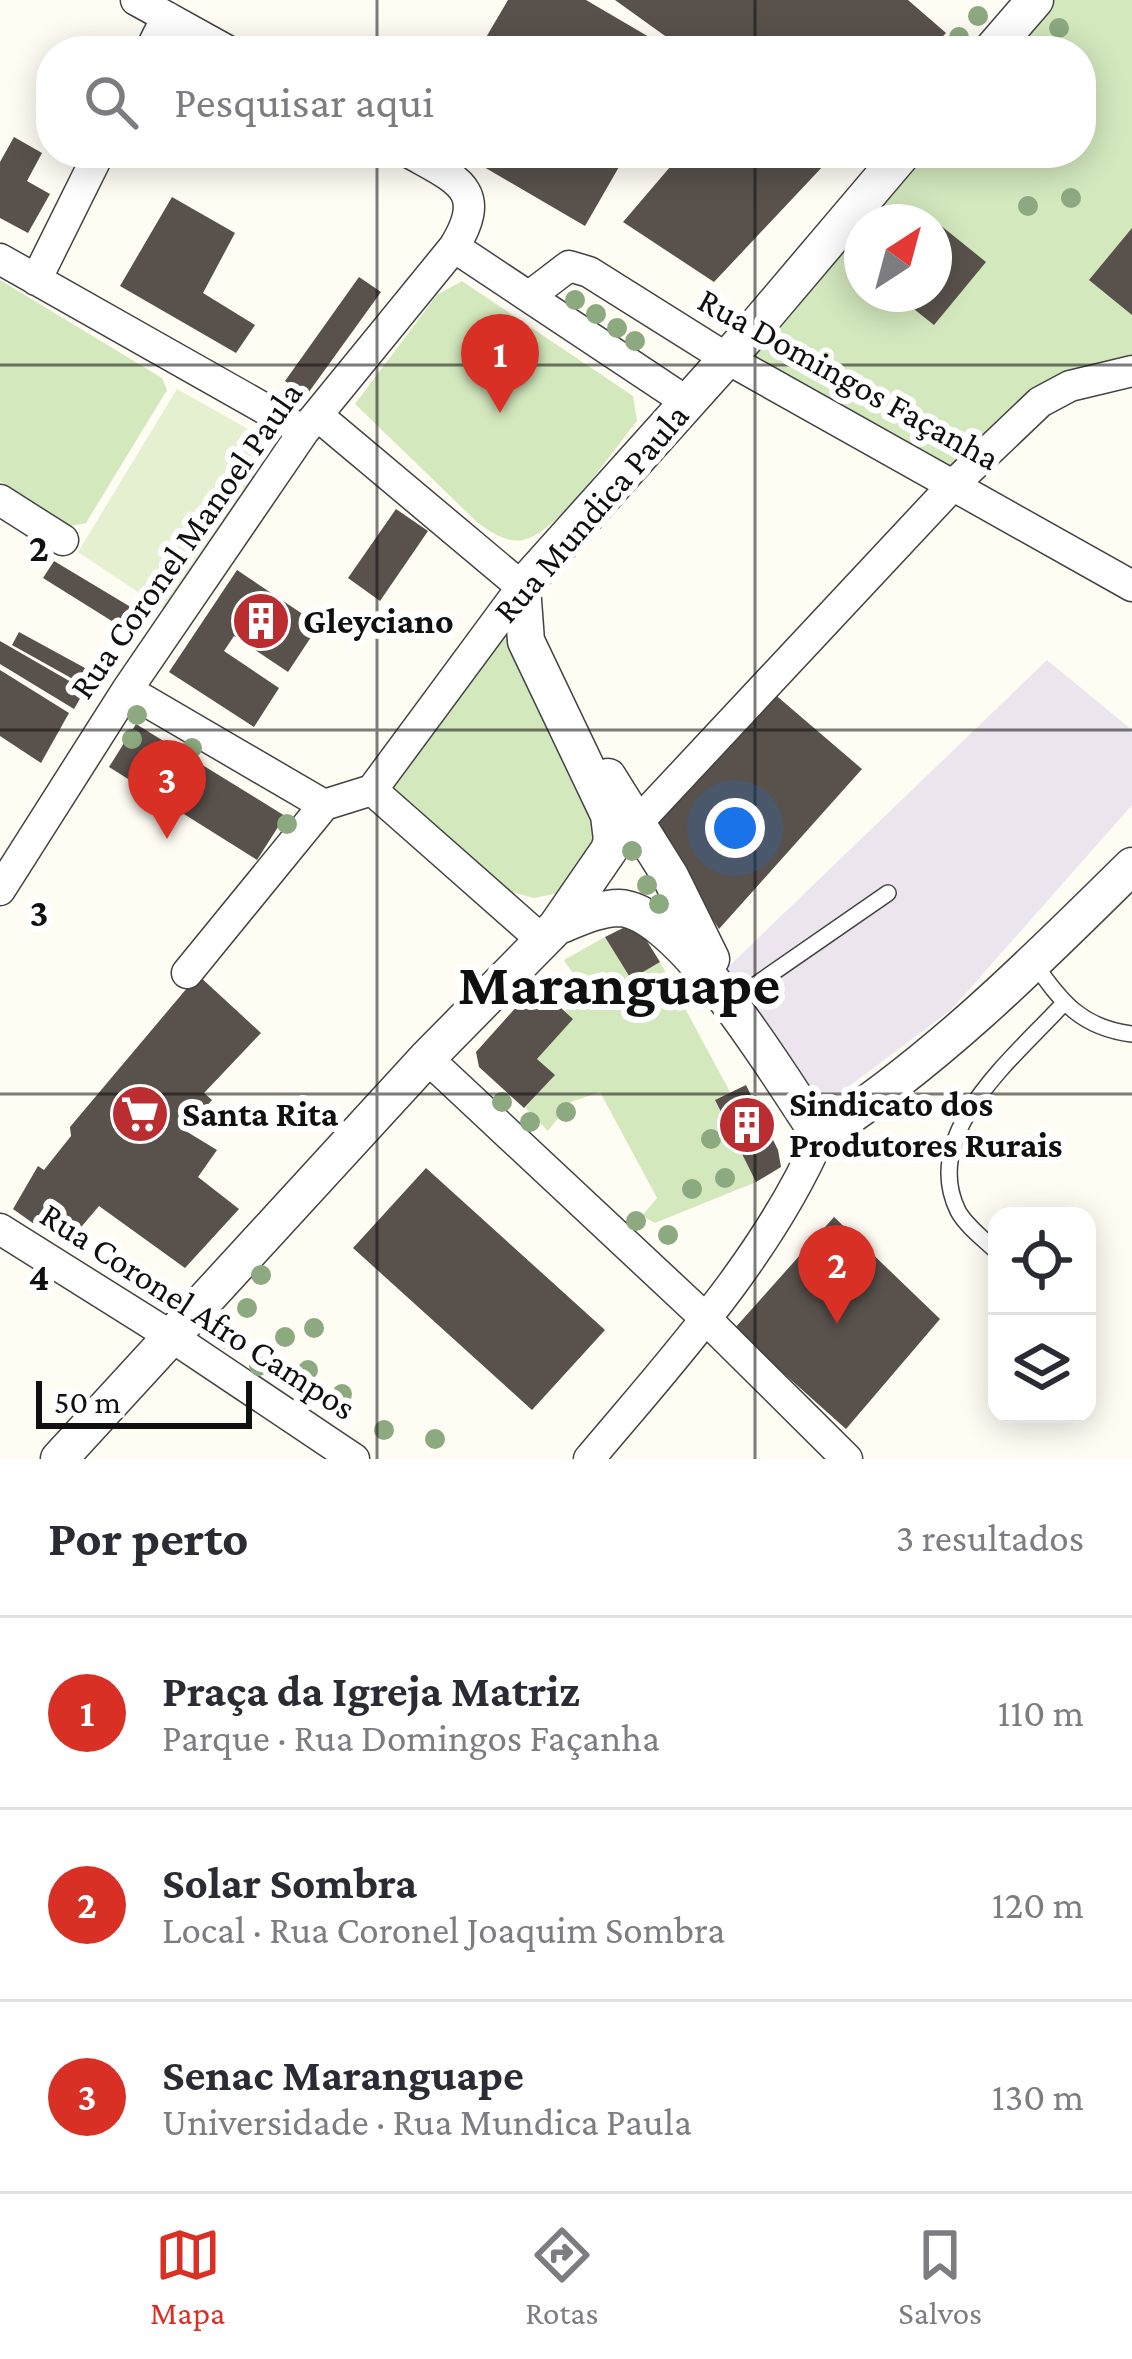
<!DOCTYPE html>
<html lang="pt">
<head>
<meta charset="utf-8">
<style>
  :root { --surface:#fff; --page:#f2f2f3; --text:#2b2b33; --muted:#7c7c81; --line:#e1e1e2; --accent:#d93025 }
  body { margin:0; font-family:"Crimson Pro",serif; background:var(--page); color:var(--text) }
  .controls { position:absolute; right:36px; bottom:36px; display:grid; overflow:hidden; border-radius:24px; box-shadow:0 6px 30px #0003 }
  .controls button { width:108px; height:108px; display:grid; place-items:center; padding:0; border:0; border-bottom:3px solid var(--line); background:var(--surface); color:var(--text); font:60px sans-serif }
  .compass { position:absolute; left:844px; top:204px; width:108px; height:108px; border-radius:50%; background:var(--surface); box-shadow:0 6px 30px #0003; rotate:36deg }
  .scale { position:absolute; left:36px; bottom:30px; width:216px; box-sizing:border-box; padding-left:12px; border:6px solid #101010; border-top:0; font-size:33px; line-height:42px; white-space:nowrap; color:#101010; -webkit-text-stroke:9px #fff; paint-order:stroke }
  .you { position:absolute; left:735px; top:828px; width:42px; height:42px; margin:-30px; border:9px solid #fff; border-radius:50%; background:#1a73e8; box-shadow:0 0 0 18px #1a73e833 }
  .badge { display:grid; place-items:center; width:78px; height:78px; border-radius:50%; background:var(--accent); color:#fff; font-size:39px; font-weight:700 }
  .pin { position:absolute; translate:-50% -99px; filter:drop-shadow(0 3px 6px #0008) }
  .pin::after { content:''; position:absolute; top:63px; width:42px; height:36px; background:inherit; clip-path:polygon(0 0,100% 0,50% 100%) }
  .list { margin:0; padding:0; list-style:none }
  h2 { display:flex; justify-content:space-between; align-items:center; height:156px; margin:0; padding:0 48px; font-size:51px }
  h2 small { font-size:39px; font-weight:400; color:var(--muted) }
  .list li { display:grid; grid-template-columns:78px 1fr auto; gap:36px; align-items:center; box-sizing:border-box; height:192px; padding:0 48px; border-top:3px solid var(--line) }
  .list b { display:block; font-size:45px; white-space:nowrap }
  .list p { margin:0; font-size:39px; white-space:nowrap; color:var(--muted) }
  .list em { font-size:39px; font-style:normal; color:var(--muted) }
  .icon { flex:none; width:66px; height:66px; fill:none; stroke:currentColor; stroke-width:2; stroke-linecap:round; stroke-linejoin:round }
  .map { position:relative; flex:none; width:1132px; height:1459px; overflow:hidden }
  .search { position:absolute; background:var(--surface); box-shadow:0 6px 30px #0003; left:36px; right:36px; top:36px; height:132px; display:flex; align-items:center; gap:30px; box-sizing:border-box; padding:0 42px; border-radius:48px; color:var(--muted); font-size:45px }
  .sheet { height:732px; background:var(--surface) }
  nav { display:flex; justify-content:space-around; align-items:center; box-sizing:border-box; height:168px; border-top:3px solid var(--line); background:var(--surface); font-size:33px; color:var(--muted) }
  nav a { display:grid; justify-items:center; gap:6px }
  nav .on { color:var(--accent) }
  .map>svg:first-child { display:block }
  .industrial { fill:#ede5ed }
  .green { fill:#d3e8bd; fill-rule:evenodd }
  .pitch { fill:#e4f0cf }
  .building { fill:#58514c }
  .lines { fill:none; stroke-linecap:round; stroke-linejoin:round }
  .service-casing { stroke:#434343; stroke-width:18 }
  .minor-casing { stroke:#434343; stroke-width:33 }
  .tertiary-casing { stroke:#434343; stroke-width:39 }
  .service { stroke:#fff; stroke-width:15 }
  .minor { stroke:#fff; stroke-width:30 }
  .tertiary { stroke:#fff; stroke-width:36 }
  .tree { fill:#8ca980 }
  .grid { fill:none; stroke:#101010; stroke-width:3; stroke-opacity:0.55 }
  .labels { text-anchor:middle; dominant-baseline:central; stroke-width:12; stroke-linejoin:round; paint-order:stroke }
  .street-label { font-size:36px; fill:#101010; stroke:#fff }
  .poi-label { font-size:36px; font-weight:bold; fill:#101010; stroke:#fff; text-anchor:start }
  .town-label { font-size:60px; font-weight:bold; fill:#101010; stroke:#fff }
  .grid-label { font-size:39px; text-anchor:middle; font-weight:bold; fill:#101010; stroke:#fff; stroke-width:12; stroke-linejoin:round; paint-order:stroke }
</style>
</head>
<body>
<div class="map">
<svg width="1132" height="1459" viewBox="0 0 1132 1459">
  <rect width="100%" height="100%" fill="#fefcf3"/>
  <path class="industrial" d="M1047,660L1132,730V805L951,1010L824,1105L727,968Z"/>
  <path class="green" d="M1035,0H1132V371L1070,386L955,483L726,358L903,153H1081V51H991ZM862,222H934V294H862Z
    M0,280L162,378L167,390L86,523L71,526L0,481Z
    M462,281L633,396L637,421C613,450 558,533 523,540C506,543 491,532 478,523L355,404L437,295Z
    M498,617L597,812L595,853L559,893L534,898L507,891L381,778Z
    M605,937L631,978L660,962L730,1092L715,1101L756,1182L655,1223L642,1216L657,1198L600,1092L571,1102L548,1131L525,1108L554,1075L537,1059L572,1019L565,1011L585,992L564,960Z"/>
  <path class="pitch" d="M177,389L273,443L171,614L78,552Z"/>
  <path class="building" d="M508,0H586L673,51H478Z
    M615,0H908L946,33L929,51H686Z
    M14,137L42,153L27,181L50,194L28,233L0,218V162Z
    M460,153H627L585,226Z
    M682,153H810L825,164L714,282L623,222Z
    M172,197L235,233L203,293L255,325L236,353L120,286Z
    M924,212L986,262L934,325L895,294H934V222H915Z
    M1132,228V315L1089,280Z
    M359,277L381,292L306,396L285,381Z
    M396,509L428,531L380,601L348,578Z
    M54,561L144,615L131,633L43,578Z
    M237,570L319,625L288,672L234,636L224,651L279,688L254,727L169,672Z
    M19,632L96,674L89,688L12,645Z
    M0,641L85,690L74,709L0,664Z
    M0,670L69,713L41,763L0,736Z
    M772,692L862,769L719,929L650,823Z
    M136,724L285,816L257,860L109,767Z
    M635,922L660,962L631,979L605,937Z
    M198,975L261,1033L204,1093L212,1100L184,1130L217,1150L198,1177L239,1209L185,1268L99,1206L65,1246L13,1209L38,1166L44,1170L71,1136L70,1127Z
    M536,985L573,1019L537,1059L555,1075L524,1108L479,1067L476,1052Z
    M746,1085L778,1150L781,1167L756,1182L715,1100Z
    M426,1168L605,1330L532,1410L353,1248Z
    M834,1217L940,1319L846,1429L734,1329Z"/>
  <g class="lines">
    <defs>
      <path id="service" d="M1034,963C1061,1002 1082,1028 1132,1034
        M732,1001L888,893
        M997,1252C985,1240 966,1226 958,1211C919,1132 1016,1056 1063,1004"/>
      <path id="minor" d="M136,0L228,51
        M150,51L167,17
        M410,153C458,180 489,190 454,247L687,402
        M0,259L304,431
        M36,280L99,153
        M531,295L569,266L589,272L726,358L1132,586
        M0,500L63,540
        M127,690L324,805
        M372,790L543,941
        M638,822L955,483L1040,402L1070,386L1132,371
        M0,890L127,690L304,431L454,247
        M187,973L324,805L372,790L522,587L317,415
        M427,1058L705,1318L847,1459
        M0,1229L169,1335L354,1459
        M589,1459C673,1359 768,1256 820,1136"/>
      <path id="tertiary" d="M991,51L1035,0
        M608,777L670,876L711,959
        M556,927C576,919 598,908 619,908C682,910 784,1084 820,1136C937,1060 1034,963 1132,866
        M59,1459L427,1058L556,927L609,850L612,840L609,815L526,641L522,587L758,324L903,153"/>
    </defs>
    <use href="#service" class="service-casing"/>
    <use href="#minor" class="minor-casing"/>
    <use href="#tertiary" class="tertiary-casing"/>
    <use href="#service" class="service"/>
    <use href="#minor" class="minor"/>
    <use href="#tertiary" class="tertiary"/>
  </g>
  <g class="tree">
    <circle cx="978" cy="16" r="10"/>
    <circle cx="1059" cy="28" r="10"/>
    <circle cx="959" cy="37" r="10"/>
    <circle cx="1071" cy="198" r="10"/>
    <circle cx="1028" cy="206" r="10"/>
    <circle cx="575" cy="300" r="10"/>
    <circle cx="596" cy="314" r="10"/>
    <circle cx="617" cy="328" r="10"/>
    <circle cx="635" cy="341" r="10"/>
    <circle cx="137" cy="715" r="10"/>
    <circle cx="132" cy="739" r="10"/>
    <circle cx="192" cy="748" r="10"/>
    <circle cx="287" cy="824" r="10"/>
    <circle cx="632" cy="851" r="10"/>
    <circle cx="647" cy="885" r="10"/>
    <circle cx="659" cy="904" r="10"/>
    <circle cx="502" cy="1102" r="10"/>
    <circle cx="566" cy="1112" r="10"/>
    <circle cx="530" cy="1122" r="10"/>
    <circle cx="711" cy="1139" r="10"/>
    <circle cx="725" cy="1178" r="10"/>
    <circle cx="692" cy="1189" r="10"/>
    <circle cx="636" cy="1221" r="10"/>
    <circle cx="668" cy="1235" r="10"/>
    <circle cx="261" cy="1275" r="10"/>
    <circle cx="247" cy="1308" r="10"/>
    <circle cx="314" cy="1328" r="10"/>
    <circle cx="285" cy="1337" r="10"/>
    <circle cx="226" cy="1339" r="10"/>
    <circle cx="259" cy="1366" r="10"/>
    <circle cx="308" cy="1370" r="10"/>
    <circle cx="342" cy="1394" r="10"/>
    <circle cx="384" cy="1430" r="10"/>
    <circle cx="435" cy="1439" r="10"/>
  </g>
  <path class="grid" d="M377,0V51M755,0V51M377,153V1459M755,153V1459M0,365H1132M0,730H1132M0,1094H1132"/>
  <defs>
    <symbol id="building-disc" viewBox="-11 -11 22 22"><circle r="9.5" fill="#ba2e32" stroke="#fff"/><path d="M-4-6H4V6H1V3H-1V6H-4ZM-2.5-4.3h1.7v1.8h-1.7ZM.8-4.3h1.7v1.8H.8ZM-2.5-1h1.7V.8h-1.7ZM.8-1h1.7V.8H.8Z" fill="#fff"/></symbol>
    <symbol id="supermarket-disc" viewBox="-11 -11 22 22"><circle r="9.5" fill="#ba2e32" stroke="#fff"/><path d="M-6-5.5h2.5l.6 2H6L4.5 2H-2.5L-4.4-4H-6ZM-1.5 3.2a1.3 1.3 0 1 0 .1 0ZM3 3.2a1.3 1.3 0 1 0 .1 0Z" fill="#fff"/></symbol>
  </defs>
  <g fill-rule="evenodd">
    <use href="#building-disc" x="228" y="588" width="66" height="66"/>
    <use href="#supermarket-disc" x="107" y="1081" width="66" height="66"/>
    <use href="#building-disc" x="714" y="1092" width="66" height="66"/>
  </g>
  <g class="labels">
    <g class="street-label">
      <text transform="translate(849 379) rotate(29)">Rua Domingos Façanha</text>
      <text transform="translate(591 513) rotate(-49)">Rua Mundica Paula</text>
      <text transform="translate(186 540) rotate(-55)">Rua Coronel Manoel Paula</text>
      <text transform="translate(198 1311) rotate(33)">Rua Coronel Afro Campos</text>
    </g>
    <g class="poi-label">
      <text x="303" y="621">Gleyciano</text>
      <text x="789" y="1104">Sindicato dos<tspan x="789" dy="41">Produtores Rurais</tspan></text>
      <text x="182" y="1114">Santa Rita</text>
    </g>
    <g class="town-label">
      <text x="619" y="983">Maranguape</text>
    </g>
  </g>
  <g class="grid-label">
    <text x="39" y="561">2</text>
    <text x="39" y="926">3</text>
    <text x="39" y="1290">4</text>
  </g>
</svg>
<div class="controls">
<button><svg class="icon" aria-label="locate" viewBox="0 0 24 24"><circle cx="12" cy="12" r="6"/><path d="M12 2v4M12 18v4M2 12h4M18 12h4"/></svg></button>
<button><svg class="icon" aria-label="layers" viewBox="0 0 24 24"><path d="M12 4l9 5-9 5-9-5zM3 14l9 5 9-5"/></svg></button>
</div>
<svg class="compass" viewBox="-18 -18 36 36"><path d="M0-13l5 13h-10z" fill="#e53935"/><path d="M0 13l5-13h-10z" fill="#7c7c81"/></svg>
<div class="scale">50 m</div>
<div class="you"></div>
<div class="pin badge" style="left:500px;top:413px">1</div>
<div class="pin badge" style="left:837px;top:1324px">2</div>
<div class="pin badge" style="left:167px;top:839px">3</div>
<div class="search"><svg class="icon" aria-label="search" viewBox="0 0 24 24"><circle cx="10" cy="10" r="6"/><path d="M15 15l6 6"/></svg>Pesquisar aqui</div>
</div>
<section class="sheet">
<h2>Por perto<small>3 resultados</small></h2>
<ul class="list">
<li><span class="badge">1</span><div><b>Praça da Igreja Matriz</b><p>Parque · Rua Domingos Façanha</p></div><em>110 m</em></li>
<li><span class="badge">2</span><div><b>Solar Sombra</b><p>Local · Rua Coronel Joaquim Sombra</p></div><em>120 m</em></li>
<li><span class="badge">3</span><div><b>Senac Maranguape</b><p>Universidade · Rua Mundica Paula</p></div><em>130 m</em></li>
</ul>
</section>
<nav>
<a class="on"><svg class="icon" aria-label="map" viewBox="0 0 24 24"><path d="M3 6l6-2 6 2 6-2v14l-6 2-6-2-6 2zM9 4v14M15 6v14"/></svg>Mapa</a>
<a><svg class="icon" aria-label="directions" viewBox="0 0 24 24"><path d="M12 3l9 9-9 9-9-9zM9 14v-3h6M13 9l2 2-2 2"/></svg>Rotas</a>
<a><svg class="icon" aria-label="saved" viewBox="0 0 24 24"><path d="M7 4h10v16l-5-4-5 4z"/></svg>Salvos</a>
</nav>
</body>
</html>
